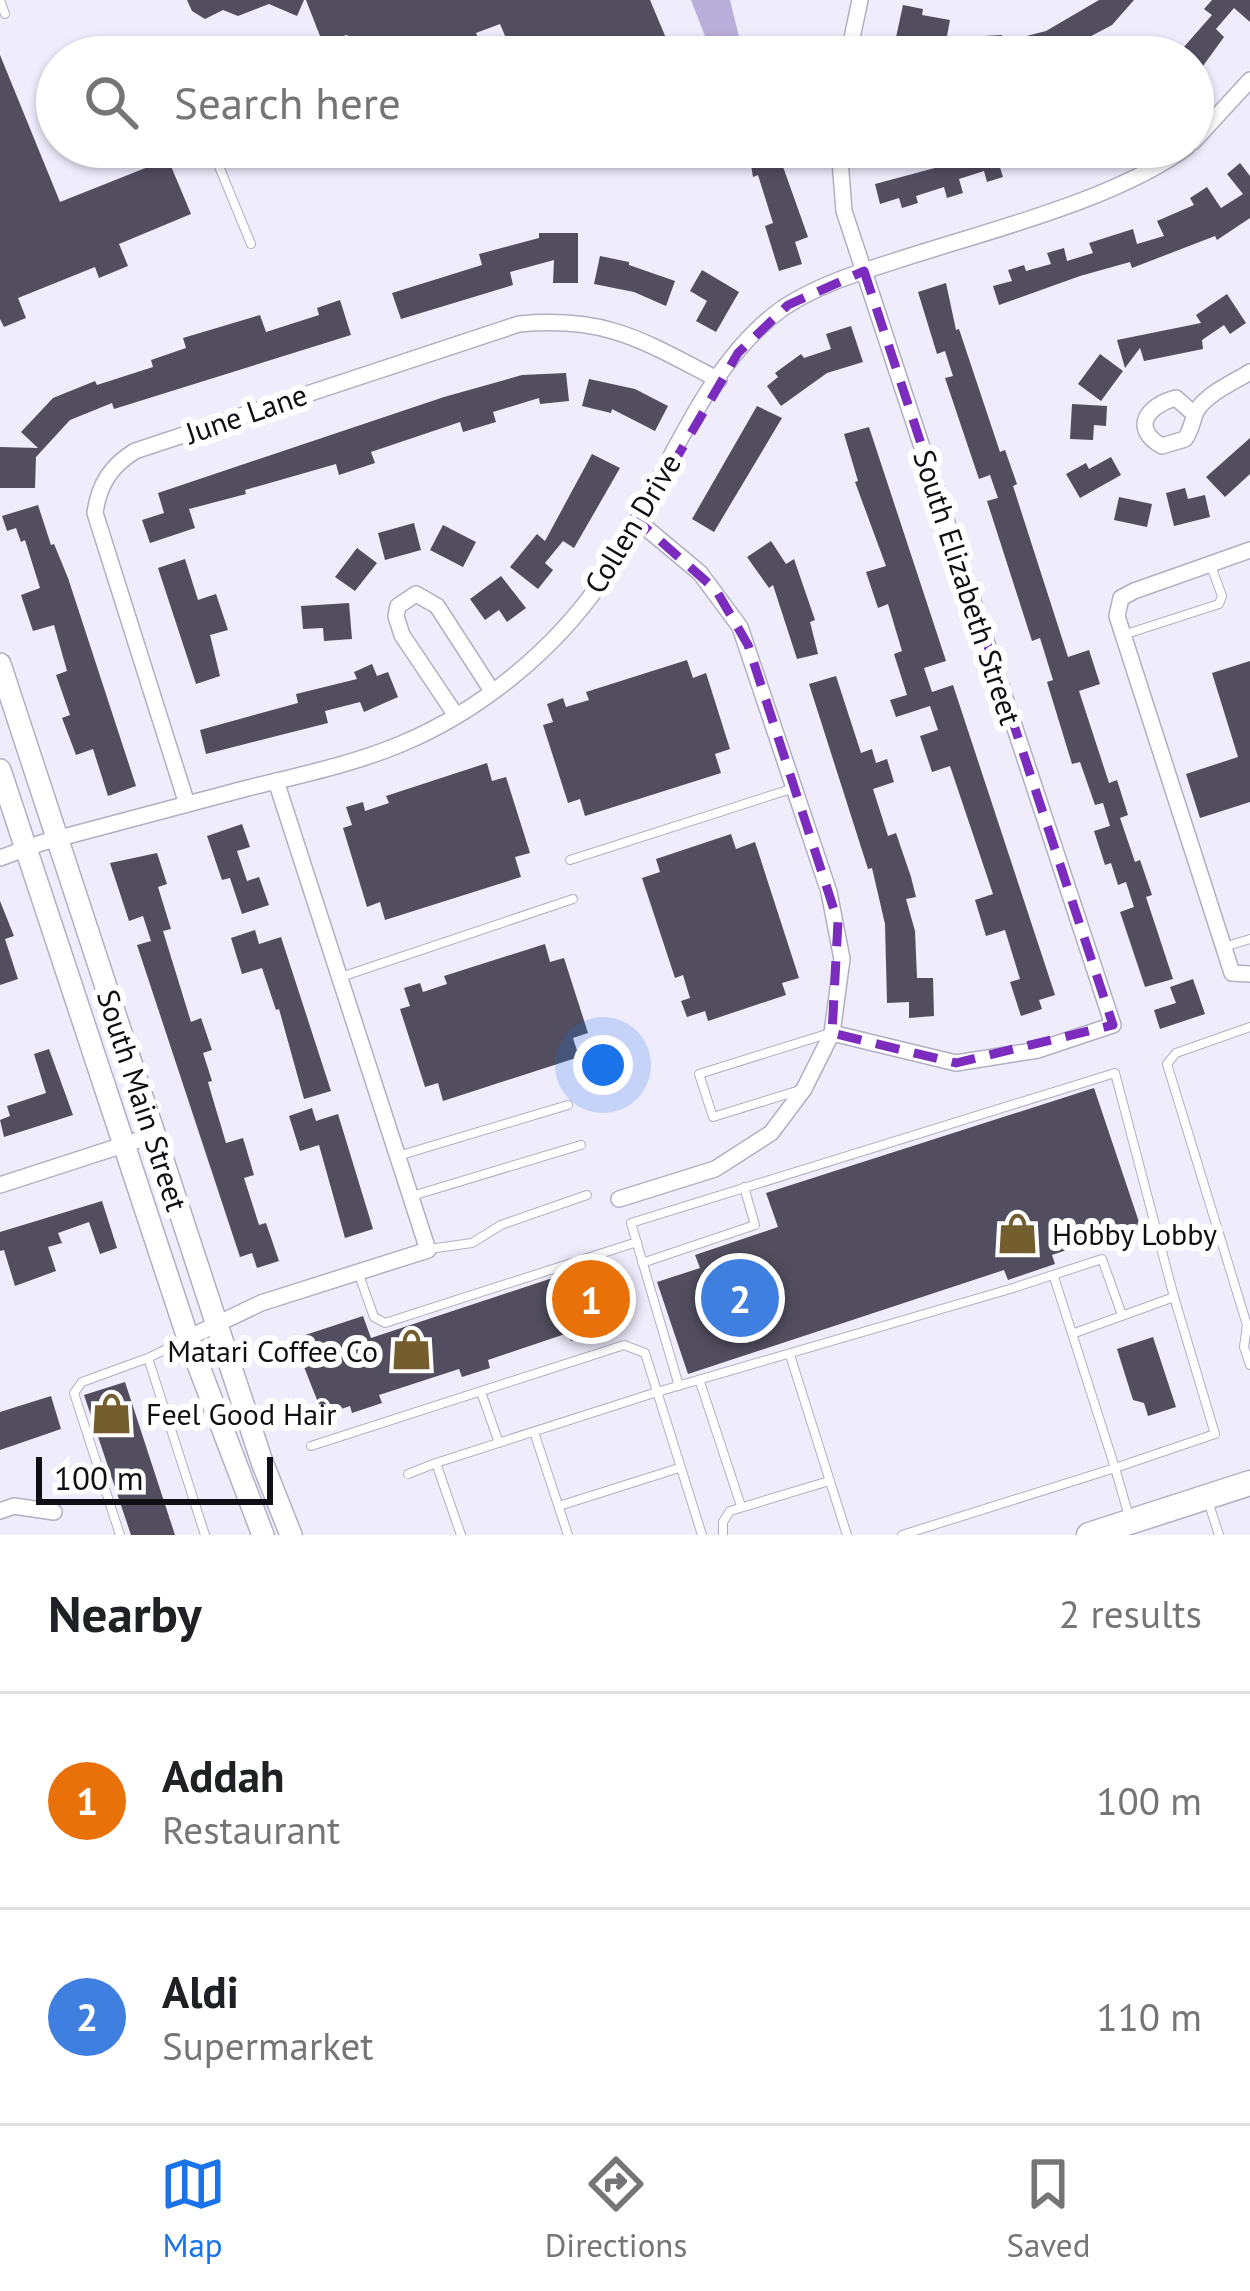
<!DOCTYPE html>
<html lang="en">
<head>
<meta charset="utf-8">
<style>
  :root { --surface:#fff; --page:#f6f6f6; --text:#202124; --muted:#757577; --line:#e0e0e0; --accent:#1a73e8 }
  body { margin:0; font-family:"PT Sans",sans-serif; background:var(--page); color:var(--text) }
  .scale { position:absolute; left:36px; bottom:30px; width:237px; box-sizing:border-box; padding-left:12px; border:6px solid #110f16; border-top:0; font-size:33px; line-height:42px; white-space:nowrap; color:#110f16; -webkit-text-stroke:9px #fff; paint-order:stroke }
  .you { position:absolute; left:603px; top:1065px; width:42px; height:42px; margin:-30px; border:9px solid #fff; border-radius:50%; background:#1a73e8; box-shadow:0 0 0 18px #1a73e833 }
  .badge { display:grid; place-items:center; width:78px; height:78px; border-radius:50%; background:var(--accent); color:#fff; font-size:39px; font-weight:700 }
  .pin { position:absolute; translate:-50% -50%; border:6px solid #fff; box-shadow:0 3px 12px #0006 }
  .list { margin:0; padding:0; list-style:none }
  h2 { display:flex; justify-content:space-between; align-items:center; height:156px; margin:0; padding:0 48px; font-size:51px }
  h2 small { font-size:39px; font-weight:400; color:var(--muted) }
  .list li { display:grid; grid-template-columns:78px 1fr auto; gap:36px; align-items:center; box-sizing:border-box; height:216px; padding:0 48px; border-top:3px solid var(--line) }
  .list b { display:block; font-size:45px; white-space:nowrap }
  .list p { margin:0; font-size:39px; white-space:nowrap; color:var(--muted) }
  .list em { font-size:39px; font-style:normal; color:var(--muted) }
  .icon { flex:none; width:66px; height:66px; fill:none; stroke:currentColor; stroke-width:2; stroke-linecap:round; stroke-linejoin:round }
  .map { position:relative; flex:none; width:1250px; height:1535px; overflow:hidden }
  .search { position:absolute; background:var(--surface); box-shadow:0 3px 9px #0004; left:36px; right:36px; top:36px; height:132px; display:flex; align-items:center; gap:30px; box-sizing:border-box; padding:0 42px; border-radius:66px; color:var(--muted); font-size:45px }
  .sheet { height:588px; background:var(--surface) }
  nav { display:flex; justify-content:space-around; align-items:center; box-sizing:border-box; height:168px; border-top:3px solid var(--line); background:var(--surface); font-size:33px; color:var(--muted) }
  nav a { display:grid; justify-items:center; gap:6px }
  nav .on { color:var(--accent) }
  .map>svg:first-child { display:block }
  .water { fill:#b8aed9 }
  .building { fill:#524e5f }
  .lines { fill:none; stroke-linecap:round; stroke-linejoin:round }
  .lane-casing { stroke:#b3afc3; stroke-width:10 }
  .street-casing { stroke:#b3afc3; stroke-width:18 }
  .secondary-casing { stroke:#b3afc3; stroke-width:24 }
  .primary-casing { stroke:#b3afc3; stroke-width:27 }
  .lane { stroke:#fff; stroke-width:8 }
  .street { stroke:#fff; stroke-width:15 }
  .secondary { stroke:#fff; stroke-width:21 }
  .primary { stroke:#fff; stroke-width:24 }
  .marked { fill:none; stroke:#7b2cbf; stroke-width:9; stroke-dasharray:24 15; stroke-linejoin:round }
  .labels { text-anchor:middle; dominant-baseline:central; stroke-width:12; stroke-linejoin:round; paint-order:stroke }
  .street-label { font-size:30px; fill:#110f16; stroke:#fff }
  .poi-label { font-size:30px; fill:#110f16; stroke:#fff; text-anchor:start }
</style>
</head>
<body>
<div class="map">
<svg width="1250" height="1535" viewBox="0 0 1250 1535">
  <rect width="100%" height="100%" fill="#efecfc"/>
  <path class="water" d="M691,0H730L744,57H713Z"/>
  <path class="building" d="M187,0H304L297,16L269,4L238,16L223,10L205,19L192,11Z
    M306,0H650L674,57H514L500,24L476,33L486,57H373L366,41L346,35L331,41L320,36Z
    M1099,0H1134L1112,25L1052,57H986L984,36L1002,35L1003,42L1046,31Z
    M1212,0H1250V22L1234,8L1216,29L1224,37L1203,66L1193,57H1175L1212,15L1204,9Z
    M903,5L923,9L922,15L950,20L943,57H910L912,45L895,42Z
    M0,55L60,202L168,159L191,214L119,244L128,266L99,278L95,267L18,298L26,318L4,327L0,319Z
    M748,147H776L808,237L795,242L802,264L779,271L765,226L773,223L758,175L753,177Z
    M994,147H1039L1042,159L1026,164L1023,153L998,161L1003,177L987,182L984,171L959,179L963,193L947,198L944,187L916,196L918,203L902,208L899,198L880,204L875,184L961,161L960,158Z
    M1240,163L1250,176V218L1217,240L1215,236L1132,268L1130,262L1080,276L999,305L993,286L1012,281L1008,270L1024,265L1026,271L1051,264L1047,253L1064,248L1067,261L1093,253L1089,243L1133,229L1137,244L1164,236L1157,221L1194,205L1190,198L1207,187L1221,208L1243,194L1227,174Z
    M539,233H578V283H553L554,260L510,272L513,285L401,319L392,293L482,265L479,254L539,238Z
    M600,256L629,262V265L675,281L666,306L634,292L594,284Z
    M702,270L739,292L716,332L696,321L707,301L690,291Z
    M946,283L956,330L959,329L1000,452L1005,450L1017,484L1013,486L1068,657L1089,650L1100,684L1079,691L1109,783L1117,780L1128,815L1120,818L1135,862L1140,860L1152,895L1146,897L1173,979L1145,987L1120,912L1134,907L1126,882L1118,885L1111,863L1105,865L1094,831L1110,826L1103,803L1095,805L1080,762L1072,764L1047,682L1053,680L1040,638L1032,641L987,501L998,498L990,475L979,479L945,378L953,376L945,351L937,354L918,292Z
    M1227,294L1246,323L1230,334L1224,325L1202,340L1203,349L1144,361L1140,348L1125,368L1117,340L1201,323L1196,315Z
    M340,300L351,335L114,409L112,403L70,420L36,457L35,488H0V447L38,448L21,432L53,398L95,381L97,385L153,367L151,360L186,348L183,338L260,315L266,332L319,315L317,308Z
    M851,326L863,362L827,373L781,406L767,386L778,377L775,373L801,354L804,358L831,349L826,334Z
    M1100,354L1123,371L1101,401L1078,384Z
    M566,373L569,401L540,404L539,398L493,412L496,422L463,432L460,422L371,452L375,463L339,475L336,464L245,490L246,494L189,509L195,528L150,543L142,520L164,513L158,493L444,397L522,375Z
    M589,379L635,389L668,406L655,431L612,409L611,413L582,406Z
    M1072,404L1107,406L1106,426L1094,425L1093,440L1070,439Z
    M757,406L782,418L714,532L692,519Z
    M869,427L946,661L924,668L932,692L953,685L1055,995L1039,1000L1042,1009L1021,1016L1010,982L1020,979L1005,930L986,936L975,900L993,894L950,766L932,772L920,736L938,730L930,706L896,717L890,700L907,695L894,654L902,651L888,604L878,608L866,572L886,566L855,482L858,481L844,434Z
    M1250,438V474L1225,497L1206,477Z
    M592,454L620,468L574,548L563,541L545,563L553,570L538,589L510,567L537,534L545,541Z
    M1111,457L1121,475L1080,498L1066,474L1086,463L1089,469Z
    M1185,488L1188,499L1205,495L1210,517L1174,526L1166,493Z
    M1119,497L1152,504L1147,527L1114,520Z
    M38,505L51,545L54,544L68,578L136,786L108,796L93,749L76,755L62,718L70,715L56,675L67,671L54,625L33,631L21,595L40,588L25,540L21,542L16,528L7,531L2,516Z
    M414,523L421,550L385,560L378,533Z
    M443,525L476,542L463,567L430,550Z
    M771,541L786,564L794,559L815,620L810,622L818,654L797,659L773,585L769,588L747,557Z
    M357,548L377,563L355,591L335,577Z
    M185,559L198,600L216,594L228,630L210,635L220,676L196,684L158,568Z
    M501,576L526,608L507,622L499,610L485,620L470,599Z
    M349,603L352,639L324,641L323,628L303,629L301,606Z
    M687,660L693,678L706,673L730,749L715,754L721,773L585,816L580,799L568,803L543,725L553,722L547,704L563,698L566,707L589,700L586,692Z
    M1250,661V802L1200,818L1186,774L1238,757L1212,673Z
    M372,664L377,676L388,672L398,697L364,712L360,702L325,711L328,723L206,754L200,730L298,703L296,694L357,679L354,672Z
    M836,676L861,753L872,749L876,763L887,759L894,782L873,789L888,836L896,833L911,877L916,897L906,899L915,931L917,978H933L934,1016L909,1018V1002L887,1003L885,924L872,868L868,869L809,684Z
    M487,763L492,781L506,777L530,853L515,857L521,877L385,920L380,902L367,907L343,828L352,825L346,807L363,802L365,811L389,803L386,796Z
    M242,824L250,847L237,851L247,881L259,877L269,905L242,914L230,878L222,880L207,836Z
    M731,834L736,849L755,842L799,978L782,983L786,995L708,1021L705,1011L687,1017L681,1001L690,998L683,975L675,978L642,878L660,872L656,859Z
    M157,853L167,884L158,887L171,929L163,931L191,1022L201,1018L212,1050L203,1053L212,1081L208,1082L212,1096L226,1143L243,1138L254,1175L244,1178L259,1225L266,1223L279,1261L257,1268L252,1253L240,1257L137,945L151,941L143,916L129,921L110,863Z
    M0,901L14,936L5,939L18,979L0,985Z
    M255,930L259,944L281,937L331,1091L304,1099L279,1009L276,1010L262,968L242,974L231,938Z
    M545,944L550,962L564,958L588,1033L573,1038L579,1057L443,1101L438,1083L425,1087L400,1009L410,1006L404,988L420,983L423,992L447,984L444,976Z
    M1193,979L1205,1014L1160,1029L1154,1010L1176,1003L1170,987Z
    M49,1049L73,1115L4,1137L0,1120L10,1116L7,1106L46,1093L34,1054Z
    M1094,1088L1140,1225L1052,1255L1055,1264L1008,1280L1004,1270L688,1374L657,1282L700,1268L695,1255L778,1227L766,1193Z
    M312,1108L316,1121L338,1114L373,1229L345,1238L319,1145L300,1151L289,1116Z
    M102,1201L117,1248L100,1254L89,1222L58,1233L62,1243L48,1247L56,1271L15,1286L4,1250L0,1251V1232Z
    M607,1260L625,1315L597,1324L600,1332L571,1341L568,1333L488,1360L490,1368L462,1377L459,1369L379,1395L382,1403L352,1413L350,1406L323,1415L293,1339L363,1316L371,1338Z
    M1153,1337L1176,1407L1148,1416L1144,1403L1133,1400L1117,1349Z
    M125,1382L175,1535H131L84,1395Z
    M51,1396L61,1429L0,1450V1412Z"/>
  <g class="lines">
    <defs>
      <path id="lane" d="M0,0L5,14
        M211,147L251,244
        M1123,635L1219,604L1222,596L1211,566
        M570,860L791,789
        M1224,947L1250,939
        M341,977L573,899
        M1250,1027L1176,1053L1167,1064L1247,1325L1244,1347L1250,1365
        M800,1090L713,1117L699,1074L830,1033
        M398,1156L568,1105
        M412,1196L581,1145
        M429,1249L472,1243L501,1225L587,1195
        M642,1263L755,1225L744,1187
        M359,1275L374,1317L385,1323L637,1242
        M1054,1277L1115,1468L1215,1434L1174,1297
        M185,1340L148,1358L205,1535
        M790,1355L847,1535
        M700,1382L741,1506
        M679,1386L631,1223L1115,1073L1174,1297L1072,1334
        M481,1392L499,1443
        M534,1432L568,1535
        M311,1446L624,1345L645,1353L702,1535
        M436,1463L657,1392L1010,1289L1102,1259L1122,1315
        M408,1474L436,1463L461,1535
        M1209,1504L1219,1535
        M559,1506L679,1468
        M120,1535L74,1393L82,1382L148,1358
        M723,1535V1522L730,1511L829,1481
        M902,1535L1115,1468L1130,1520"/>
      <path id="street" d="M848,57L860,0
        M1193,142L1250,80
        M1194,414L1176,398C1148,405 1130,428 1162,446L1185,439C1192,429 1192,420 1197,410C1208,393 1234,382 1250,372
        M1250,550L1134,591L1121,598L1117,616L1232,973L1250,974
        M455,714L402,635L396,616L398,606L416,594L437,606L492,691
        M187,804L95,513C99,484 111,466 135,451L519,324C608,316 643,341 719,380
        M0,858L41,843C109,825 176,807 244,789C296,776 351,765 401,744C480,711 555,650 603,579C660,495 698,368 783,308C816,286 854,274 892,262C982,232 1112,202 1187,147
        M832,1033L956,1063L1038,1050L1113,1025L844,211L839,147
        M0,1185L154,1135
        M619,1199L715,1169L771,1133L804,1089L832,1033L842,959L829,892L740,627L700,573L639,522
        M188,1338L261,1303L428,1250L276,781
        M0,1511L14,1506L54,1512"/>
      <path id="secondary" d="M0,664L262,1462L291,1535
        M0,770L188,1338L263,1535"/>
      <path id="primary" d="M1089,1535L1250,1483"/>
    </defs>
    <use href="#lane" class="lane-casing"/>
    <use href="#street" class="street-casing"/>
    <use href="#secondary" class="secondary-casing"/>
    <use href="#primary" class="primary-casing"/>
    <use href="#lane" class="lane"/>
    <use href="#street" class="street"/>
    <use href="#secondary" class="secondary"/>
    <use href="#primary" class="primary"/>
  </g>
  <path class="marked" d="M864,271L1113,1025L956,1063L832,1033L838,922L748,645L716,590L639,522L738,353L788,305Z"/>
  <defs>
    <symbol id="shop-bare" viewBox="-9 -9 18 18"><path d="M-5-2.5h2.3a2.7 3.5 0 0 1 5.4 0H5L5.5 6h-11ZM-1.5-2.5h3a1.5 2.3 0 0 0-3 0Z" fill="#745e2e" stroke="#fff" stroke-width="2.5" paint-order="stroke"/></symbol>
  </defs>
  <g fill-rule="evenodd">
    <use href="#shop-bare" x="988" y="1204" width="59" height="59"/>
    <use href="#shop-bare" x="382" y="1320" width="59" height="59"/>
    <use href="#shop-bare" x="82" y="1384" width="59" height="59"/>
  </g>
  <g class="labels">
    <g class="street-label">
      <text transform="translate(246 413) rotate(-19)">June Lane</text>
      <text transform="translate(632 523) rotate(-59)">Collen Drive</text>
      <text transform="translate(968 587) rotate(72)">South Elizabeth Street</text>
      <text transform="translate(143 1100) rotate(72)">South Main Street</text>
    </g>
    <g class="poi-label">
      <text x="1052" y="1233">Hobby Lobby</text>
      <text x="378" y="1350" text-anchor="end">Matari Coffee Co</text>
      <text x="146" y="1413">Feel Good Hair</text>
    </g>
  </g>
</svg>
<div class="scale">100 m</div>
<div class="you"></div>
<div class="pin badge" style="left:591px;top:1299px;background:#e8710a">1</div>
<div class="pin badge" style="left:740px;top:1298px;background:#3f7fe0">2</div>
<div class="search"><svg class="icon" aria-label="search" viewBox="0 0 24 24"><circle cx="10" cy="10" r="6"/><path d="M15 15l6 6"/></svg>Search here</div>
</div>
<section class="sheet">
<h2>Nearby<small>2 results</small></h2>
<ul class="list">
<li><span class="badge" style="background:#e8710a">1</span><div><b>Addah</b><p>Restaurant</p></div><em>100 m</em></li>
<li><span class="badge" style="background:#3f7fe0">2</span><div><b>Aldi</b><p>Supermarket</p></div><em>110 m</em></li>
</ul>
</section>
<nav>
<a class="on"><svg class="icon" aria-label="map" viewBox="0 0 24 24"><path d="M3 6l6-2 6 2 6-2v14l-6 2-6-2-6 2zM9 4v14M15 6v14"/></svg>Map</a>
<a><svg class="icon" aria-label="directions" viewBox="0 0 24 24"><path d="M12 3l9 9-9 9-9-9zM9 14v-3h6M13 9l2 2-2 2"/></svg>Directions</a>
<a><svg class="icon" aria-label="saved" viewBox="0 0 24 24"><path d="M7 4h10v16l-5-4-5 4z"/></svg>Saved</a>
</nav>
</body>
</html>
